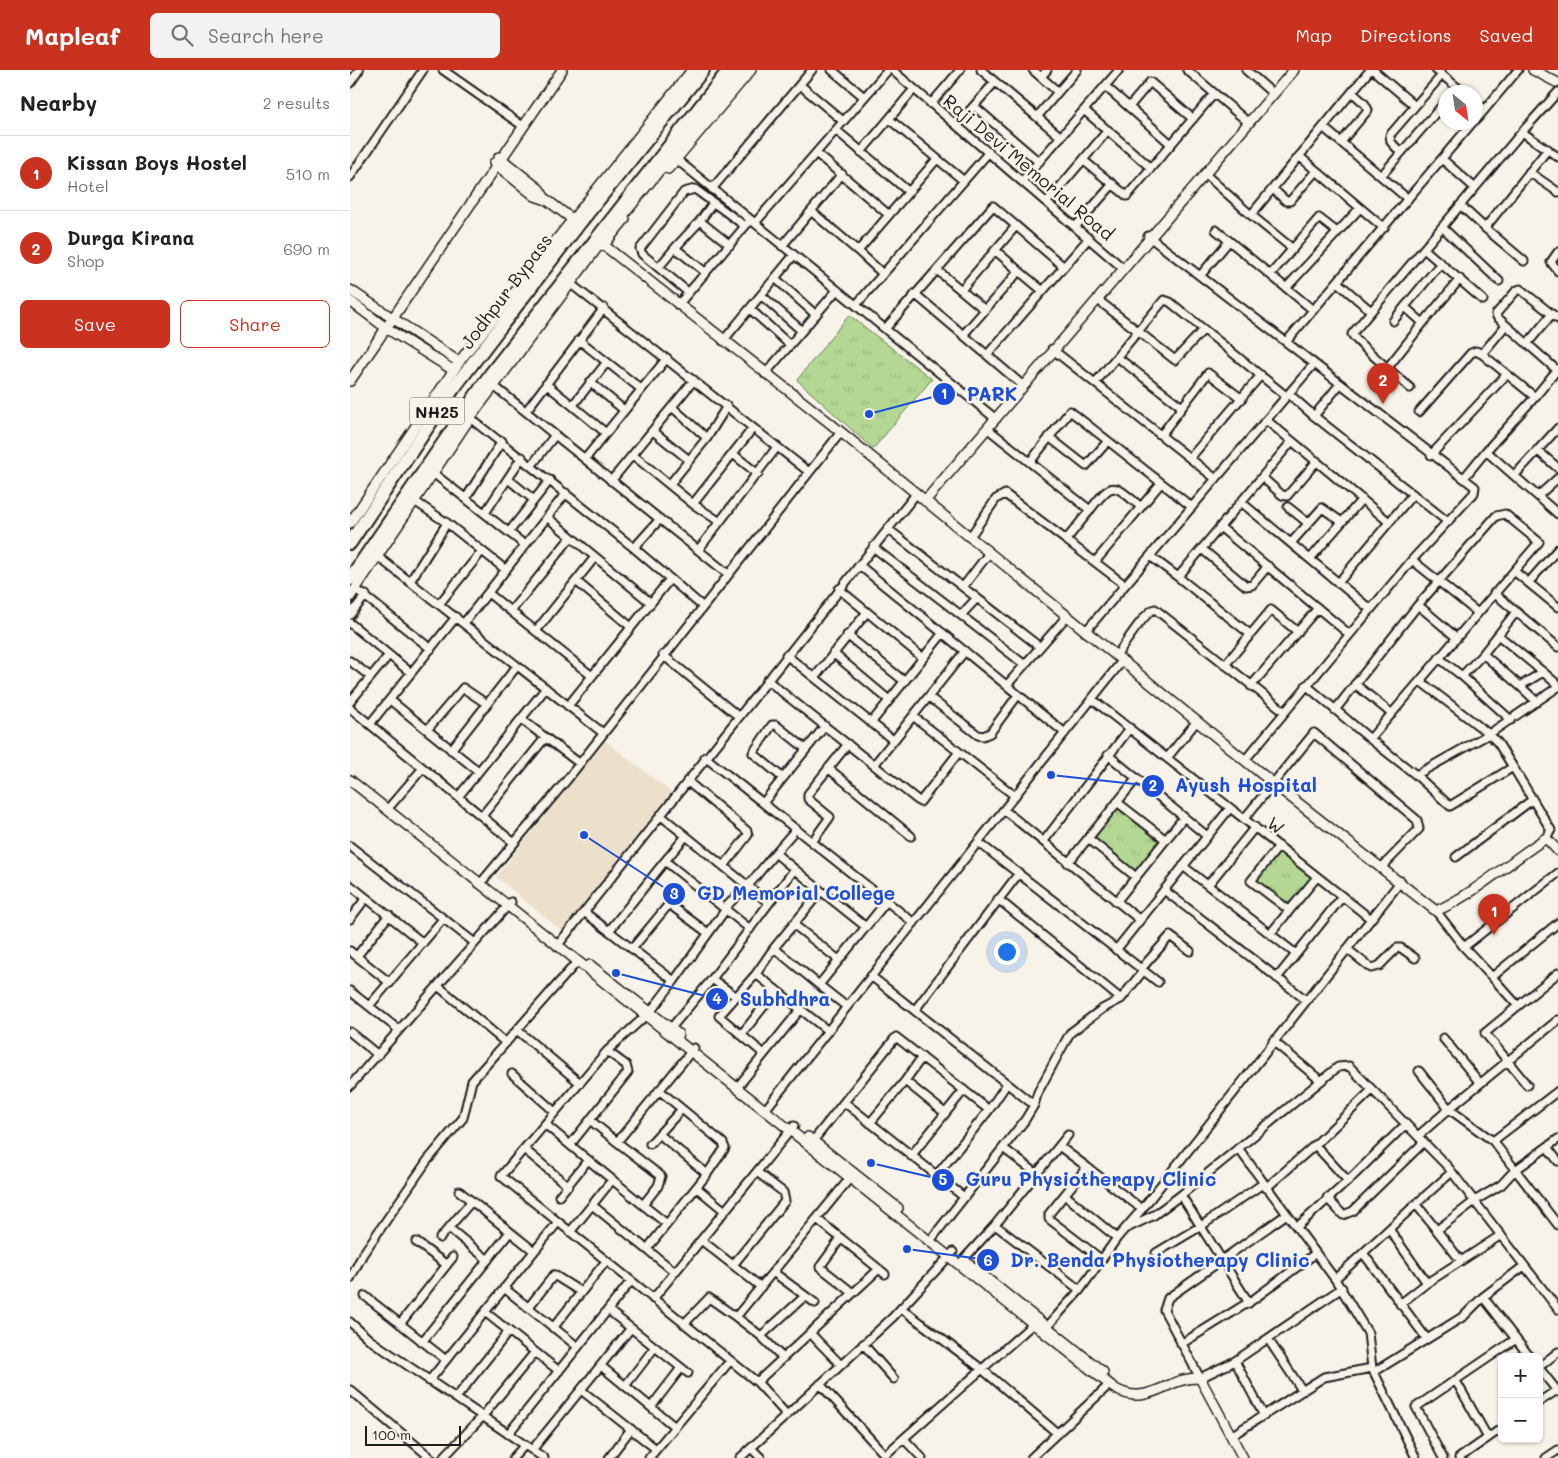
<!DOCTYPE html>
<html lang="en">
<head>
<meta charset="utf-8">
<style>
  :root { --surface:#fff; --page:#f2f2f2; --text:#202124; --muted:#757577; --line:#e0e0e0; --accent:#c8321e }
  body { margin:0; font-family:Mali,sans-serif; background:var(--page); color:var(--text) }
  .controls { position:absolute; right:15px; bottom:15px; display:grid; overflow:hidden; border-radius:8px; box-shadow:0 1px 4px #0004 }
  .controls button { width:45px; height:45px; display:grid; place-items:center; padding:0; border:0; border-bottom:1px solid var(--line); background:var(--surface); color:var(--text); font:25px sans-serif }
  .compass { position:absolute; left:1088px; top:15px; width:45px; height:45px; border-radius:50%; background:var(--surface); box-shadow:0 1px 4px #0004; rotate:150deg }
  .scale { position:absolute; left:15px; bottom:12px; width:96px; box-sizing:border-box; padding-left:5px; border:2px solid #1c1c1c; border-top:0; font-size:14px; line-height:18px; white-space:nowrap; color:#1c1c1c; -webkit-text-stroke:4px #f7f3e8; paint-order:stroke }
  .you { position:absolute; left:656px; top:881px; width:18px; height:18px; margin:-12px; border:4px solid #fff; border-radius:50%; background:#1a73e8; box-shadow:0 0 0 8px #1a73e833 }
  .badge { display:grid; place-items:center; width:32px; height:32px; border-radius:50%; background:var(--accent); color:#fff; font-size:16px; font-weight:700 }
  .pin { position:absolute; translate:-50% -41px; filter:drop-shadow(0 1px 2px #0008) }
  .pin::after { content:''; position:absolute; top:26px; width:18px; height:15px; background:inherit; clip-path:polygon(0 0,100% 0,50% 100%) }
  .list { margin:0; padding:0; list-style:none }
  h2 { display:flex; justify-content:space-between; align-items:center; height:65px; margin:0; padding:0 20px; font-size:21px }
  h2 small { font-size:16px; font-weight:400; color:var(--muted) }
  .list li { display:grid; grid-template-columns:32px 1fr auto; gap:15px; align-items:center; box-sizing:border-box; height:75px; padding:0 20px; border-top:1px solid var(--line) }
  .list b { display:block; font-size:19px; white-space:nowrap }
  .list p { margin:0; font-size:16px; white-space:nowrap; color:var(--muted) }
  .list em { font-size:16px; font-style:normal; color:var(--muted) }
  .actions { display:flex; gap:10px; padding:15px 20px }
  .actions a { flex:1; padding:11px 0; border:1px solid var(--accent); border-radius:8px; text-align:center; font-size:18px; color:var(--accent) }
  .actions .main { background:var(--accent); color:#fff }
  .icon { flex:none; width:28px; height:28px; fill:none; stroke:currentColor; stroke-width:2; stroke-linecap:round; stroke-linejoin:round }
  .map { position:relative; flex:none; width:1208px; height:1388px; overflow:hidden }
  header { display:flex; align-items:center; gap:30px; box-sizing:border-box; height:70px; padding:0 25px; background:var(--accent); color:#fff }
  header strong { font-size:24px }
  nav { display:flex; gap:28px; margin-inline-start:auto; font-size:18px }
  .search { width:350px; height:45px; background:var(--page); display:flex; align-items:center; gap:12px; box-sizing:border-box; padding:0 18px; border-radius:8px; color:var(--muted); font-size:19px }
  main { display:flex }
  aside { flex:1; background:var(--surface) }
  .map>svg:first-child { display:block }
  .built { fill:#ece0ca }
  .grass { fill:url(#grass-tufts); stroke:#687a58 }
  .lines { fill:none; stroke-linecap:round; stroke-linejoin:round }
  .minor-casing { stroke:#1c1c1c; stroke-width:11 }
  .tertiary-casing { stroke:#1c1c1c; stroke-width:12 }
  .trunk-casing { stroke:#1c1c1c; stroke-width:16 }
  .minor { stroke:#f7f3e8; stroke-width:7 }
  .tertiary { stroke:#f7f3e8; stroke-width:9 }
  .trunk { stroke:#f7f3e8; stroke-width:12 }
  .labels { text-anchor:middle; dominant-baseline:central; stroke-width:5; stroke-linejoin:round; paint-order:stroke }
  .shield { fill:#f7f3e8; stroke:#5e5c59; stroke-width:1 }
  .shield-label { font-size:16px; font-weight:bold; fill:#1c1c1c }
  .street-label { font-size:18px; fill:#1c1c1c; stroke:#f7f3e8 }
  .leader { fill:none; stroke:#1d4ed8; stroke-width:2 }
  .callout-dot { fill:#1d4ed8; stroke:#f7f3e8; stroke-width:2 }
  .mark-label { font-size:15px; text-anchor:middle; font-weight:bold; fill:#fff }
  .callout-label { font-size:19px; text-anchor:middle; font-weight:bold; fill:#1d4ed8; stroke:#f7f3e8; stroke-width:5; stroke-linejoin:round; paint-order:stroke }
</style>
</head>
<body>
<header>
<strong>Mapleaf</strong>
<div class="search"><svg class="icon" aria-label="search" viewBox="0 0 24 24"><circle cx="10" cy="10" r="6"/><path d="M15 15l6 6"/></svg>Search here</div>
<nav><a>Map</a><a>Directions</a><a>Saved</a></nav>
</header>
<main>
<aside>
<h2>Nearby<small>2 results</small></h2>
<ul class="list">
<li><span class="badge">1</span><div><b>Kissan Boys Hostel</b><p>Hotel</p></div><em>510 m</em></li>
<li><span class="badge">2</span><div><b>Durga Kirana</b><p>Shop</p></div><em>690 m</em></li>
</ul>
<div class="actions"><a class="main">Save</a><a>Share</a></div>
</aside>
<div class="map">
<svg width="1208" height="1388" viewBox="0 0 1208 1388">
  <defs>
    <pattern id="grass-tufts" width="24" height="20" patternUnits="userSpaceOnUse" patternTransform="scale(1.25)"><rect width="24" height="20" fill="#b4d893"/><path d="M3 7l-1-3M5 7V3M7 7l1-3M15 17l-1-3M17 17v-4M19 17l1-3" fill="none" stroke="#9ab97e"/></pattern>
  </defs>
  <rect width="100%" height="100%" fill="#f7f3e8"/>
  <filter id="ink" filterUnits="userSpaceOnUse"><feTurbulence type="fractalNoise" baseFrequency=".02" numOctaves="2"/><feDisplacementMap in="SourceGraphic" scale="10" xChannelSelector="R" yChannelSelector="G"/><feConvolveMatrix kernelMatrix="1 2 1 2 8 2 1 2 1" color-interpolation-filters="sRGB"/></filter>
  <g filter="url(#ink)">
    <path class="built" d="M255,671L321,722L212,861L146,807Z"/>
    <path class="grass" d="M499,245L582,309L523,379L447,310Z
      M766,737L809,772L785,802L742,767Z
      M930,781L963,808L939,836L906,810Z"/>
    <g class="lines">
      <defs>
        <path id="minor" d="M93,0L170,54
          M482,0L514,27
          M542,0L774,199
          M631,0L711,67
          M683,0L708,22L687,47
          M837,0L899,53
          M896,0L920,21
          M1023,0L1065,36L1040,65L1041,72L1051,83
          M1086,0L1113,22
          M691,7L697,0
          M0,13L9,0
          M450,15L493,51
          M755,16L821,74
          M564,19L539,49L614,111
          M708,22L727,0
          M1208,22L1172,62L1208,87
          M1126,33L1134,40
          M581,34L610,0
          M624,36L689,92
          M1065,36L1092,5
          M779,37L800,12L843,49
          M734,40L801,98
          M1126,50L1168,0
          M607,55L645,12
          M973,57L1058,129
          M486,60L559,122
          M991,72L1018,40L1015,34L1002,22
          M511,82L539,49
          M466,83L539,145
          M949,86L1034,158
          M326,89L646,349
          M1092,89L1125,118
          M733,90L758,60
          M1179,102L1208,122
          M855,104L901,145L1020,0
          M1031,106L1096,31
          M0,107L73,0
          M672,111L769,0
          M362,119L462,0
          M923,119L936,131H940L966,101
          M697,132L733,90L777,126L864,24
          M1110,135L1135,158
          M461,141L508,181
          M901,145L943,179
          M350,151L363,133
          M405,153L538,0
          M726,156L763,114
          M1092,157L1149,211
          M866,160L963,240
          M798,166L1125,417L1124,423L1062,490L895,690
          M432,176L492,104
          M1074,179L1133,230
          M645,180L669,201
          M1208,182L1201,192L1208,201
          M1174,191L1135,158L1198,79
          M309,197L325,178
          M587,200L635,240
          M355,202L325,178L350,151L380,175
          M533,204L508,181L587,89
          M921,204L969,148L987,162
          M850,206L879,171
          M425,208L466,245
          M987,212L1021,241
          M221,214L459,402
          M936,218L1010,138
          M611,220L666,156
          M338,222L292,184L290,179L334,122L345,119L395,156
          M565,224L637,285
          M411,225L452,261
          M748,230L825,290L853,260
          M328,235L397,154
          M506,235L639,82
          M1055,237L1073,253L1110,209
          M400,239L440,275
          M1043,251L1091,193
          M1156,255L1147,247L1146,244L1166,221L1170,219L1208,249
          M535,259L643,136L714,197
          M613,265L669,201L693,221
          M229,270L291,319
          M373,271L444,185
          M936,272L1123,52
          M1177,274L1202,244
          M702,279L866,409
          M767,287L832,337
          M1039,296L1073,253
          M415,304L487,220
          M240,312L274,340
          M745,313L814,230L820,232L936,326
          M196,314L256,363
          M671,314L637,285L739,168
          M990,314L964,346L1098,452
          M144,316L378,504
          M1060,318C1050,308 1004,271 1002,264L1172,62
          M939,324L964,346
          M1185,327L1207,300
          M223,335L257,292
          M323,338L357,368
          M176,341L254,238
          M1069,342L1121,283L1126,281L1132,284
          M120,348L284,478L352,536
          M638,359L740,440L716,470L775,515
          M303,361L339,390
          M811,365L858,303L892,329
          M699,367L736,396L758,371
          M942,371L1039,452
          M1187,380L1208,398
          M1136,381L1185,327L1132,284L1156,255L1208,301
          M383,384L408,404
          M283,385L343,434L370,452
          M1081,385L1156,305
          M840,388L911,305
          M235,389L317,288
          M680,392L720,341L842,437
          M182,395L205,365
          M83,403L175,475
          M1165,405L1208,358
          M912,407L932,425L937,426L967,391
          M1114,408L1136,381L1208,444
          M158,409L184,430
          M261,411L344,310
          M320,414L357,368L377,336
          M1189,425L1208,408
          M116,428L152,371
          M63,430L97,453L156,500
          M891,432L942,371L916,350
          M343,434L403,358
          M938,437L958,453
          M740,440C764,409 763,414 791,437
          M135,443L172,387
          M197,447L301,533
          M870,457L999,564
          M538,459L690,577
          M159,462L200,410
          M620,467L646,429L655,424L716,470
          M941,473L972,438L992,452
          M523,477L675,595
          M284,478L310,449
          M349,479L427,377
          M852,479L896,516L902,515L918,496
          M27,486L253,663
          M800,486L828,507L891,432L1020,539
          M960,489L1012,429
          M1062,490L1128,543
          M745,492L811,413
          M509,495L715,663
          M1164,501L1208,537
          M828,507L900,564
          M61,510L97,453
          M226,511L281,557
          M1179,512L1208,479
          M988,513L1063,424
          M613,517L639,483
          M6,519L81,579
          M489,519L573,588
          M138,523L242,606
          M1144,523L1208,577
          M90,533L132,481
          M161,541L221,467
          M612,544L627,528
          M0,545L16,525
          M0,553L61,603
          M114,553L216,423
          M186,561L245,487
          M735,562L964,294
          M497,565L554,611
          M1148,565L1193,602
          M483,583L539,630
          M1133,584L1166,542
          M313,585L388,646
          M436,585L543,670
          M766,586C774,576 794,542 805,539L934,641
          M1089,588L1112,606L1133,584L1170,616L1193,602L1208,615
          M0,591L21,607
          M875,595L921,540L948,562
          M1112,606L1161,650
          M465,607L517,542
          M417,610L570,732L609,682L665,726
          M1005,614L1042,644
          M657,615L717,546
          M956,615L1020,669L1189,472L1155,444L1146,446L1068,535
          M901,616L968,538
          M1170,616L1187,632
          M579,627L628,665L633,666L640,663L668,625
          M742,629L1021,849
          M40,630L128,701
          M0,632L39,585
          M218,636L320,509
          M0,638L163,772
          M985,640L1068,535L1107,568
          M563,646L609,682
          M171,649L229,693
          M521,653L593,563
          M20,654L106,547
          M77,660L113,618L137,634
          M1020,669L1066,705L1100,736L1163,697L1148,673L1139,664L1070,611
          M101,680L167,596
          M758,685L857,766
          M355,687L564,853
          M817,688L847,651
          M524,695L615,581
          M1163,697L1201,760L1196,768
          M478,698L561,766
          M1066,705L1139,664L1208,617
          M433,708L403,683L422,655H426L456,679
          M337,711L397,761L398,765L374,796
          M108,727L196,618
          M767,732L816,770
          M413,733L475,656
          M41,735L73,698
          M654,740L790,850
          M310,745L419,833
          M132,746L195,668
          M894,749L964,663L1067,750L1069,759L1032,797
          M446,759L425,783L471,821L424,878L469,915
          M336,766L315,791L400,859
          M739,769L786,807
          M694,771L780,658
          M462,772L480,747L458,729V724L498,674
          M628,772L808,912
          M0,776L125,873
          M929,776L901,811L939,840
          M1106,787L1182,730
          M718,793L787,708
          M833,796L946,884
          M130,814L216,711L491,362
          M0,815L73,873
          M858,815L905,757
          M398,816L425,783
          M814,820L956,930
          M471,821L516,857
          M648,829L771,929
          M766,832L834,747
          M375,838L397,815
          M1086,841L1114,877L1208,803
          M234,842L259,861L315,791
          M0,849L16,828
          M443,854L489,890
          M259,861L324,911L301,941L257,981L151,1106L407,1312L437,1345L543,1247L603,1182
          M920,864L967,807
          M207,876L566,424
          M1114,877L1142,907L1208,853
          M424,878L406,904L478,961
          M282,879L319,834L358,863
          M997,879L1021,898L1029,896L1047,878H1051L1065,888
          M766,880L880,738
          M0,881L40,913
          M7,886L39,845
          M791,899L820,866L840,881
          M406,904L369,946L414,984
          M521,906L684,1035L675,1050L583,1167
          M1142,907L1168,936
          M927,908L992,827
          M362,909L385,926
          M324,911L376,839
          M88,916L156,973
          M0,921L49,960
          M19,936L93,849
          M497,937L469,915L536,832
          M565,940L669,803
          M321,958L362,909L444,800
          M167,960L230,1013
          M0,962L28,985
          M391,965L426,921
          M1093,968L1130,1013
          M923,971L971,1011
          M572,987L555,1011L595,1043
          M162,1004L205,1042
          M390,1014L450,940
          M1177,1015L1135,963L1208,903
          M0,1016L161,832
          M1208,1021L1143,1071L1208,1155
          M494,1032L614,1127
          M684,1035L688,1022L720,963L752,939L771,929L793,901
          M415,1040L772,591
          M240,1050L278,1002L276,995L257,981
          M520,1053L555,1011
          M195,1054L220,1075
          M309,1064L357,1104
          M1068,1066L1099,1039L1069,1001
          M463,1071L546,967L639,1040
          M1143,1071L1099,1039L1208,950
          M267,1072L240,1050L220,1075L293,1135
          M300,1074L332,1039
          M709,1076L737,1097L699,1144V1149L751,1189
          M1197,1077L1208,1091
          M653,1078L686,1103
          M888,1078L985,1209L1018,1263L1022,1298L1066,1388
          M174,1079L218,1116
          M561,1086L614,1020
          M737,1097L792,1139
          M1102,1102L1066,1134L1111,1191
          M586,1106L639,1040L656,1015
          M998,1111L1056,1054
          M347,1118L375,1141
          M916,1118L965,1075L1022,1020
          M109,1121L184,1181
          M715,1125L767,1168
          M831,1125L899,1233
          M209,1126L238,1090
          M977,1128L993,1145L1003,1141L1074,1072
          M242,1135L262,1110
          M937,1144L818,1228L814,1240L850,1308L885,1291L992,1218
          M317,1154L293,1135L308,1116L311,1106L267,1072L344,978
          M645,1155L730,1220
          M948,1156L998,1111L965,1075
          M99,1158L138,1190
          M777,1158L804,1145L831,1125L988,997L999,996L1098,1097L1208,1239
          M1039,1159L1077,1213
          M1087,1160L1126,1130L1151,1115L1164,1101L1208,1069
          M220,1162L242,1135L325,1202
          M90,1168L122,1131
          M491,1168L470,1197L503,1223
          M351,1170L411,1217
          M66,1172L97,1195
          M297,1179L357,1104L375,1078L373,1073L309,1020
          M806,1183L851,1156L914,1113
          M1013,1183L1066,1134
          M613,1190L645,1155L718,1065
          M383,1195L435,1131L433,1122L407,1102
          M1174,1196L1133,1227L1180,1287
          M529,1199L535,1204
          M423,1202L465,1233
          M0,1209L13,1184L77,1091L113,1048L122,1011L227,892
          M985,1209L1013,1183L1077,1269
          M154,1218L228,1277
          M15,1226L96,1290
          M303,1229L444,1056
          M1050,1234L1077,1213L1151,1165
          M178,1238L204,1205L231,1222
          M551,1238L633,1300L707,1363
          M258,1240L338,1303
          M135,1242L209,1301
          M0,1252L20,1270L194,1388
          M50,1254L103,1187
          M334,1254L359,1228L386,1247
          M203,1258L256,1191
          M695,1259L730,1220L767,1168L792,1139L1051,811
          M460,1263L491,1295
          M411,1266L455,1226
          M918,1269L952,1320
          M72,1272L160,1162
          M513,1274L544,1309
          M831,1274L904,1229L966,1183
          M433,1288L529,1199L467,1149
          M885,1291L913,1344
          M251,1296L325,1357
          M1189,1297L1208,1282
          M1189,1298L1208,1322
          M1024,1302L1114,1246L1133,1227
          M79,1311L208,1152
          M1106,1311L1138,1368
          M407,1312L433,1288L411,1266L386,1247L500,1108
          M470,1314L535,1385L683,1254
          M275,1316L305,1277
          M0,1320L81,1388
          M231,1320L306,1379
          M106,1328L159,1261
          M1189,1332L1207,1320
          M301,1337L331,1298
          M158,1364L281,1211
          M881,1366L974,1307L1022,1298
          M554,1369L572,1388
          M401,1378L411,1388
          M182,1380L281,1258
          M93,1388L132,1347L185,1282
          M163,1388L175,1375
          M259,1388L281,1359
          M299,1388L380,1291
          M390,1388L437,1345
          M681,1388L760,1314
          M1093,1388L1066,1337L1166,1269
          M1109,1388L1152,1358
          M1196,1388L1208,1380"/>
        <path id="tertiary" d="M1183,0L1206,12
          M149,87L189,119L196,130
          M144,93L185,126L197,130L222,149
          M318,99L401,0
          M268,152L390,0
          M251,173L476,350L924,714L1086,841C1126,823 1159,792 1196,768L1208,781
          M253,176L275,149
          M0,220L109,292
          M0,231L36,258L103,300
          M0,311L212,0
          M575,431L944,0
          M0,453L112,288L342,0
          M0,527L120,348L250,174
          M0,710L764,1318C798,1339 818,1306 850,1308L893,1388
          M240,895L328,964
          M458,1067L548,1138
          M615,1191L753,1302"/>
        <path id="trunk" d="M0,473L103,319L228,155L353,0
          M0,509L140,305L379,0"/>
      </defs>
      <use href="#minor" class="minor-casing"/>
      <use href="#tertiary" class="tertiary-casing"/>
      <use href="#trunk" class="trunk-casing"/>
      <use href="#minor" class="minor"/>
      <use href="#tertiary" class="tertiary"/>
      <use href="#trunk" class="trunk"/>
    </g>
  </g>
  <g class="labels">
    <rect class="shield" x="59.5" y="327.5" width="55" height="27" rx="4"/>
    <g class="shield-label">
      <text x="87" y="341">NH25</text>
    </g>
    <g class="street-label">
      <text transform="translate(679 97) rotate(40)">Raji Devi Memorial Road</text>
      <text transform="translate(156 221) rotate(-53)">Jodhpur Bypass</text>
      <text transform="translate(926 755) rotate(38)">W</text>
    </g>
  </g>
  <path class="leader" d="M519 344L594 324M701 705L803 716M234 765L324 824M266 903L367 929M521 1093L593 1110M557 1179L638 1190"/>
  <g class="callout-dot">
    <circle cx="519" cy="344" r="5"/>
    <circle cx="701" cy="705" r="5"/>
    <circle cx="234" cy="765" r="5"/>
    <circle cx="266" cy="903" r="5"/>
    <circle cx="521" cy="1093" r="5"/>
    <circle cx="557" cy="1179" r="5"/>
    <circle cx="594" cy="324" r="12"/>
    <circle cx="803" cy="716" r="12"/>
    <circle cx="324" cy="824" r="12"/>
    <circle cx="367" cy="929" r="12"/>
    <circle cx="593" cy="1110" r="12"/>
    <circle cx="638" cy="1190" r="12"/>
  </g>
  <g class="mark-label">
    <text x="594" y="329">1</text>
    <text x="803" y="721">2</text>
    <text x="324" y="829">3</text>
    <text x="367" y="934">4</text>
    <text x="593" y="1115">5</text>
    <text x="638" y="1196">6</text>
  </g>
  <g class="callout-label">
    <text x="642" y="331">PARK</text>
    <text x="896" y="722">Ayush Hospital</text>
    <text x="446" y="830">GD Memorial College</text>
    <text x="435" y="936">Subhdhra</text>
    <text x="741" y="1116">Guru Physiotherapy Clinic</text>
    <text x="810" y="1197">Dr. Benda Physiotherapy Clinic</text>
  </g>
</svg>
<div class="controls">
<button>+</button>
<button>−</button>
</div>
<svg class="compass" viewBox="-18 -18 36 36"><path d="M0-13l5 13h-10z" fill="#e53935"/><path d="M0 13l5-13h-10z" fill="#757577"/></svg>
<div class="scale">100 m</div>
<div class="you"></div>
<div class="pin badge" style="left:1144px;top:865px">1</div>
<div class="pin badge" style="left:1033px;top:334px">2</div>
</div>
</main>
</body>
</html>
